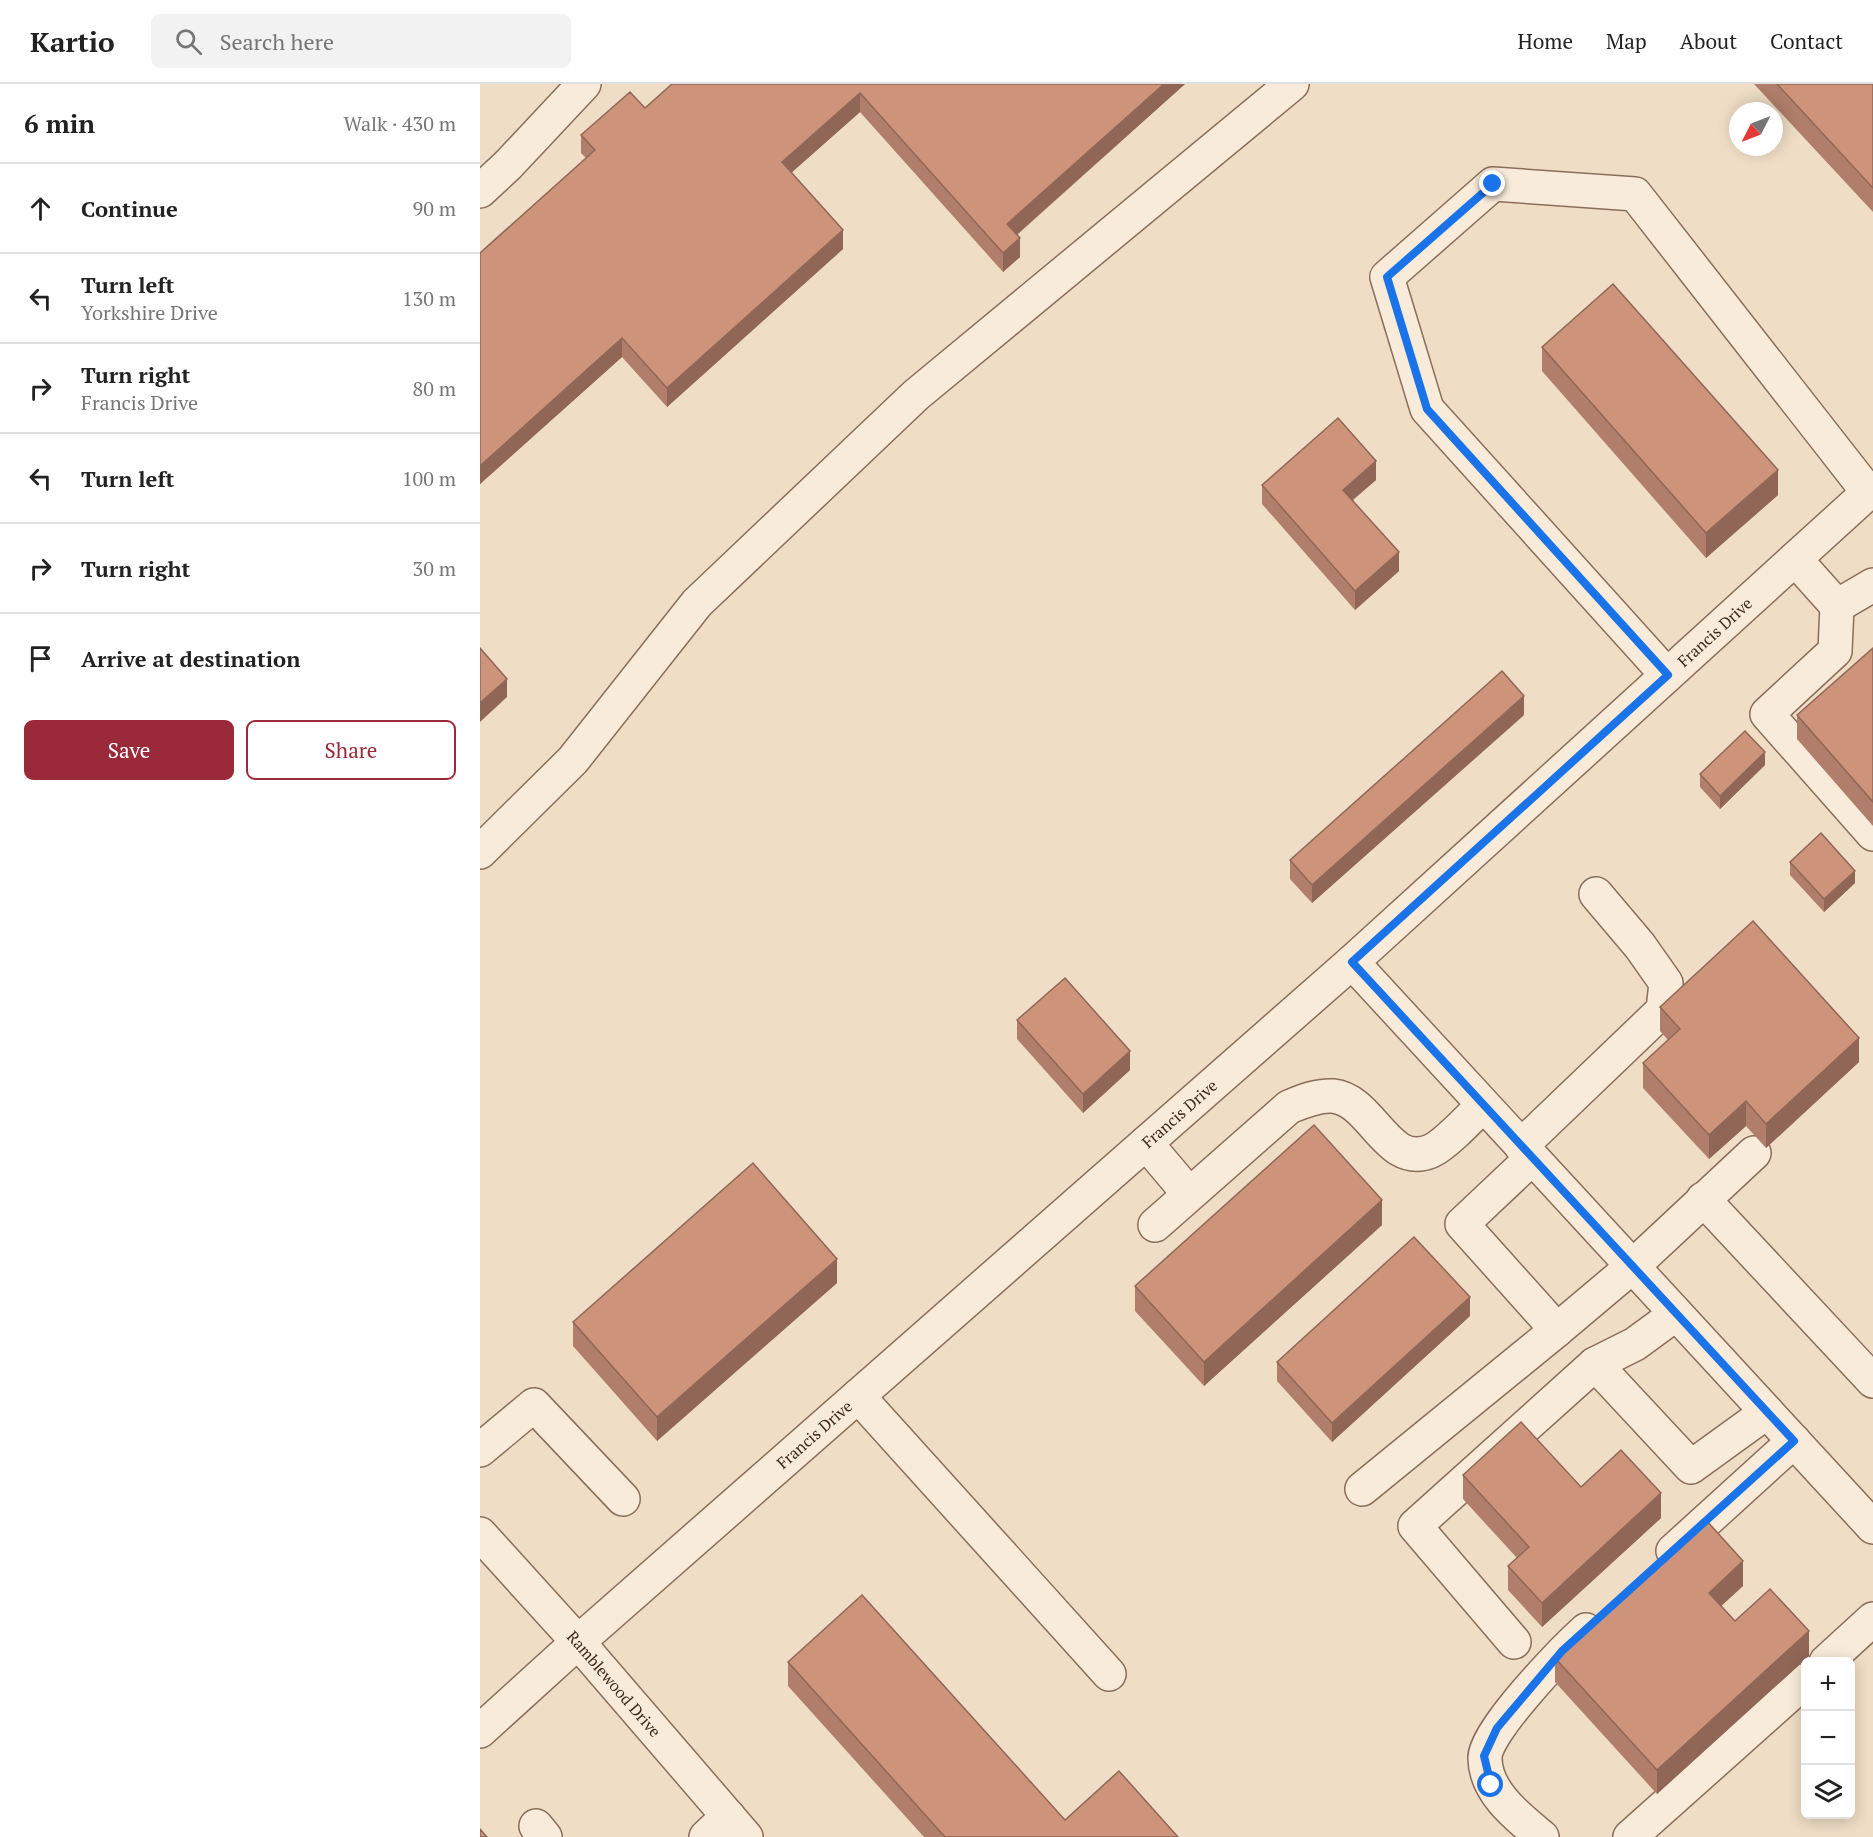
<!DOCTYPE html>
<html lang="en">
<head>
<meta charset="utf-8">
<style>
  :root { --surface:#fff; --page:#f2f2f2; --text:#222; --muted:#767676; --line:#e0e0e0; --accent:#9a2a39 }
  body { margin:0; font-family:"PT Serif",serif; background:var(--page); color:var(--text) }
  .controls { position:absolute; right:18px; bottom:18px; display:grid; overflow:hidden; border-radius:9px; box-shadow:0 3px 15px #0003 }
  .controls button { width:54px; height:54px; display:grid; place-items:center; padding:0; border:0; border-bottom:2px solid var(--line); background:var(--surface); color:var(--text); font:30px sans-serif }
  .compass { position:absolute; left:1249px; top:18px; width:54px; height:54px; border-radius:50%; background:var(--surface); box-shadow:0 3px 15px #0003; rotate:228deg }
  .stop { position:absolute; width:18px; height:18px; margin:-14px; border:4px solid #1a73e8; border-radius:50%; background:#fff }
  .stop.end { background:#1a73e8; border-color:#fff; box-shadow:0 2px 6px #0008 }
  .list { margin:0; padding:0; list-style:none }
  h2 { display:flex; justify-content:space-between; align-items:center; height:78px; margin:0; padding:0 24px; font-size:26px }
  h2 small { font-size:20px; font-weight:400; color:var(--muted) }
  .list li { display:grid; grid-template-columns:39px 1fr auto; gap:18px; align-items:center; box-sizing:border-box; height:90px; padding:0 24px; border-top:2px solid var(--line) }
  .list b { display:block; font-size:22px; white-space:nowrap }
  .list p { margin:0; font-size:20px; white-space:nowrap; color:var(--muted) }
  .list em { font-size:20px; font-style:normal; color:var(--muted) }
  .actions { display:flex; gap:12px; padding:18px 24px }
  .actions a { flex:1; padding:14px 0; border:2px solid var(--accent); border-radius:9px; text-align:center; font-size:21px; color:var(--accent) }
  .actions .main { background:var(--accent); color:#fff }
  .icon { flex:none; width:33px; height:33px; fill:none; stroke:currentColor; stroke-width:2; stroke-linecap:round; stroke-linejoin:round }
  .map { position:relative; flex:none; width:1393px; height:1753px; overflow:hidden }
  header { display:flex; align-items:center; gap:36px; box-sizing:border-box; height:84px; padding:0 30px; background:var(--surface); border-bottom:2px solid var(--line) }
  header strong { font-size:28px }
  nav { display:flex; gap:33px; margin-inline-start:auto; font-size:21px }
  .search { width:420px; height:54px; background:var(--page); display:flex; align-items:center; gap:15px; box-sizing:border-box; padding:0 21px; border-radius:9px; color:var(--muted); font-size:22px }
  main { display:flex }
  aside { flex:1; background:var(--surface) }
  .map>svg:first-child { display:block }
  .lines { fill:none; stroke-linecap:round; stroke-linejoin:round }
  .minor-casing { stroke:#8a6e5b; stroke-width:36 }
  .minor { stroke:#f9ebd9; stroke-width:33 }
  .wall { fill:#b07e6a }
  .shaded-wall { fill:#906756 }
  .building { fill:#cd937b; stroke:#906756; stroke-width:1.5 }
  .route { stroke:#1a73e8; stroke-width:8 }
  .labels { text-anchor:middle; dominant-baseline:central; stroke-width:6; stroke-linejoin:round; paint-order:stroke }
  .street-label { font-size:16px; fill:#3a291f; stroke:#f6e8d5 }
</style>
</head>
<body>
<header>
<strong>Kartio</strong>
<div class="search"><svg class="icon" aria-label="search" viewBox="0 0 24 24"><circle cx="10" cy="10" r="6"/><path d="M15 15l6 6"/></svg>Search here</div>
<nav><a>Home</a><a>Map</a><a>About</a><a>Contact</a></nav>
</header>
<main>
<aside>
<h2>6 min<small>Walk · 430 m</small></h2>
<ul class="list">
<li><svg class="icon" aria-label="ahead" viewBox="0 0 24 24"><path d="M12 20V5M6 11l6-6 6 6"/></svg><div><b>Continue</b></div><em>90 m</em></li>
<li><svg class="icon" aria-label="left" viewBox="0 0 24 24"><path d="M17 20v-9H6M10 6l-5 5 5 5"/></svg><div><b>Turn left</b><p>Yorkshire Drive</p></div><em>130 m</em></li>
<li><svg class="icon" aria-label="right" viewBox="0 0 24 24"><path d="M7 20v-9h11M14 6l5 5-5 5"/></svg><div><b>Turn right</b><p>Francis Drive</p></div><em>80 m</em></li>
<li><svg class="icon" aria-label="left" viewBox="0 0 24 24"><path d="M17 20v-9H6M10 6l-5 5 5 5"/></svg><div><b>Turn left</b></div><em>100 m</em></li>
<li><svg class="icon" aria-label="right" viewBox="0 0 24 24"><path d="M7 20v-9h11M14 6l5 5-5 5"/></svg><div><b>Turn right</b></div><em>30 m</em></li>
<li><svg class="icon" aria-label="arrive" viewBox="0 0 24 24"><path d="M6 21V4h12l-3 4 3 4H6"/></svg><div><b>Arrive at destination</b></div></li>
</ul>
<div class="actions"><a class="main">Save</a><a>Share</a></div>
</aside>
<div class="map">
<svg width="1393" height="1753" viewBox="0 0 1393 1753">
  <rect width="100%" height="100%" fill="#efddc5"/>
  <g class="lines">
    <defs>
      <g id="minor">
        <path d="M0,107L28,81L104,0"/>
        <path d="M1315,475L1357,522L1355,567L1287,630L1393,750"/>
        <path d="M1357,522L1393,501"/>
        <path d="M1187,591L947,325L907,193L1013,100L1155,110L1388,408"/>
        <path d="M0,768L93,676L217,519L436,311L812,0"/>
        <path d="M872,878L1393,1443"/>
        <path d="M666,1059L709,1110"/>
        <path d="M1041,1062L1183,926L1186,899L1160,862L1116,810"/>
        <path d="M1052,1074L982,1140L1077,1246L1153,1182L1274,1069"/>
        <path d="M1223,1115L1393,1297"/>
        <path d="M675,1141L809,1023C823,1017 838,1011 853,1012C893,1016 907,1086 951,1067C965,1061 991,1033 1003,1021"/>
        <path d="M1115,1280L1211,1383L1287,1328"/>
        <path d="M378,1312L629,1590"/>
        <path d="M0,1366L54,1321L143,1415"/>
        <path d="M882,1405L1077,1246"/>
        <path id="s1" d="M0,1450L98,1558L266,1753"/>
        <path d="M1193,1467L1314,1357"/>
        <path d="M1034,1558L935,1442L1115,1280L1155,1260L1196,1230"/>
        <path d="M1346,1578L1393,1535"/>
        <path id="s2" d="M0,1647L98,1558L872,878L1393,404"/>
        <path d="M56,1742L65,1753"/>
        <path d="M226,1753L248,1732"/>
        <path d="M1062,1753C1038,1733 1005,1708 1005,1674C1004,1648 1085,1565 1106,1546"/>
        <path d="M1150,1753L1326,1596"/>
      </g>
    </defs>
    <use href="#minor" class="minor-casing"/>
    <use href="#minor" class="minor"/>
  </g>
  <path class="wall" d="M192,0H705L537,151L540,173L523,188L380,28L311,89L363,165L187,323L142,273L0,400V169L106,74L101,69V51L165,24Z
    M1274,0H1393V128Z
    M1062,263L1298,411L1226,474L1062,287Z
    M896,396L873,416L919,487L875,526L782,420V401Z
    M1393,564V742L1317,655V631Z
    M1044,631L832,819L810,795V776Z
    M1285,681L1240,725L1220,703V690Z
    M1310,778L1375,799L1344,828L1310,791Z
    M1180,923L1379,978L1286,1064L1266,1042L1229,1075L1163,1004V979L1188,956L1180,947Z
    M537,936L650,986L603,1029L537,955Z
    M902,1141L724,1302L655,1227V1202Z
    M357,1199L177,1357L93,1262V1238Z
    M990,1232L852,1358L797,1297V1278Z
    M983,1391L1101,1403L1181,1434L1062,1543L1028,1506V1482L1037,1474L983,1415Z
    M1263,1502L1241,1522L1255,1537L1329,1572L1177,1710L1075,1598V1574Z
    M308,1578L585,1736L698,1753H444L308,1602Z"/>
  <path class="shaded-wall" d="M684,0H705L527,159V140Z
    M380,9V28L302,97V78Z
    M363,146V165L187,323V304Z
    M540,154V173L523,188V169Z
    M142,254V273L0,400V382Z
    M896,377V396L863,424V406Z
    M1298,386V411L1226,474V449Z
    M919,468V487L875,526V507Z
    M27,595V613L0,638V619Z
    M1044,612V631L832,819V801Z
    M1285,668V681L1240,725V712Z
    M1375,787V799L1344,828V815Z
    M1379,954V978L1286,1064V1040Z
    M650,967V986L603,1029V1010Z
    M1266,1017V1042L1229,1075V1051Z
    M902,1116V1141L724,1302V1278Z
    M357,1175V1199L177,1357V1333Z
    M990,1213V1232L852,1358V1339Z
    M1181,1409V1434L1062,1543V1519Z
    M1263,1477V1502L1229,1533V1509Z
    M1329,1547V1572L1177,1710V1686Z"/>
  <path class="building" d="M192,0H684L527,140L540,154L523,169L380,9L302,78L363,146L187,304L142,254L0,382V169L115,66L101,51L150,8L165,24Z
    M1297,0H1393V104Z
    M1133,200L1298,386L1226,449L1062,263Z
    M858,334L896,377L863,406L919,468L875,507L782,401Z
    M0,564L27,595L0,619Z
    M1393,564V718L1317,631Z
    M1022,587L1044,612L832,801L810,776Z
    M1265,647L1285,668L1240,712L1220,690Z
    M1341,749L1375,787L1344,815L1310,778Z
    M1273,837L1379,954L1286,1040L1266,1017L1229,1051L1163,979L1200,945L1180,923Z
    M585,894L650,967L603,1010L537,936Z
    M834,1041L902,1116L724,1278L655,1202Z
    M273,1079L357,1175L177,1333L93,1238Z
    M934,1153L990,1213L852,1339L797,1278Z
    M1041,1338L1101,1403L1141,1366L1181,1409L1062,1519L1028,1482L1049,1463L983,1391Z
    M1226,1436L1263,1477L1229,1509L1255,1537L1290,1505L1329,1547L1177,1686L1075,1574Z
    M382,1511L585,1736L639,1687L698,1753H465L308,1578Z
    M0,1745L7,1753H0Z"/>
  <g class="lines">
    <path class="route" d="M1011,1701L1004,1672L1017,1644L1082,1567L1314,1357L872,878L1188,591L947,325L907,193L1013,100"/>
  </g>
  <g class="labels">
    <g class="street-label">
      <text stroke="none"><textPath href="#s2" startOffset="1653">Francis Drive</textPath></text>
      <text stroke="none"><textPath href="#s2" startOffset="933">Francis Drive</textPath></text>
      <text stroke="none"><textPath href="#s2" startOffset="447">Francis Drive</textPath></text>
      <text stroke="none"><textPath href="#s1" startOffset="201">Ramblewood Drive</textPath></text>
    </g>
  </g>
</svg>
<div class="controls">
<button>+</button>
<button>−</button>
<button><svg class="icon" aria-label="layers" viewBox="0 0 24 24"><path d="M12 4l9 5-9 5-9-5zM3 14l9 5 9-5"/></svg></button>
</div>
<svg class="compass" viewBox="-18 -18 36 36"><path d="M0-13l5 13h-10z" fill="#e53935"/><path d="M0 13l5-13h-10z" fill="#767676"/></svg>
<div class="stop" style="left:1011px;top:1701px"></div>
<div class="stop end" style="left:1013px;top:100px"></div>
</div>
</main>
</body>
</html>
